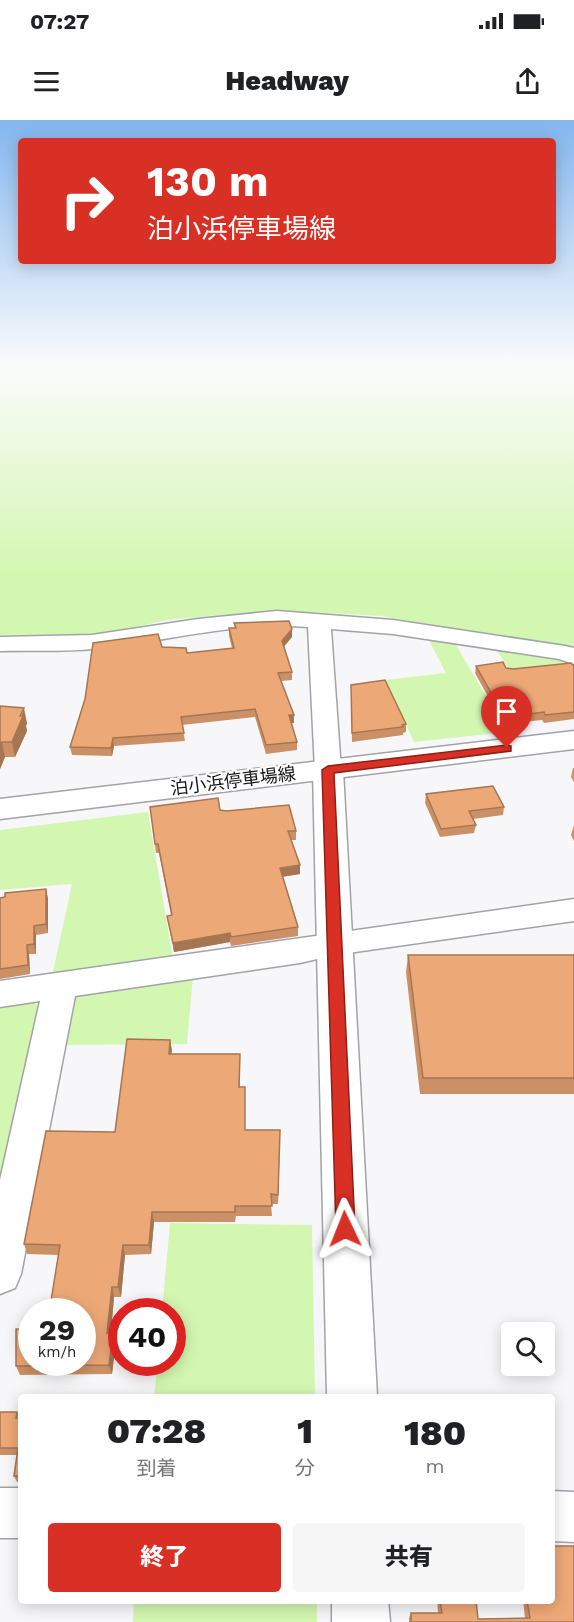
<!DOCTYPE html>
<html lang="ja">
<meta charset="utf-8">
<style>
:root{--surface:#fff;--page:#f6f6f6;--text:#202124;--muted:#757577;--accent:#d93025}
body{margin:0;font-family:"Work Sans","Noto Sans JP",sans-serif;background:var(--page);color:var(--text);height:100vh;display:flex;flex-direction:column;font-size:22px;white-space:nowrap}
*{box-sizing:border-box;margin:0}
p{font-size:20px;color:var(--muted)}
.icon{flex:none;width:33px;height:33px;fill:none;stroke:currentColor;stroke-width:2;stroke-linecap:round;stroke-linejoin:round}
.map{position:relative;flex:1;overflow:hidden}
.drawer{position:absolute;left:18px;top:1274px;width:537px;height:210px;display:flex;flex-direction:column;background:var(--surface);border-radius:6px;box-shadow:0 3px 15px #0003}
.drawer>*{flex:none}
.top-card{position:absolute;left:18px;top:18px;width:538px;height:126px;border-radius:6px;box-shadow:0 3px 15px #0003;background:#d93025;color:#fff;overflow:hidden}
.controls{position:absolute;left:501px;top:1202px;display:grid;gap:12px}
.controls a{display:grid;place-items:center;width:54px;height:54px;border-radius:6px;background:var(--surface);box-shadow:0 3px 15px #0003;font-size:30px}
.speed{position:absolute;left:18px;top:1178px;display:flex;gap:12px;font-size:30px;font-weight:700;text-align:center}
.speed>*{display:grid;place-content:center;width:78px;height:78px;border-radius:50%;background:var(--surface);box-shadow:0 3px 15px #0003;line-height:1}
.speed small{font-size:15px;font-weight:400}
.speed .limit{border:9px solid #d22;background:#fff;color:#111}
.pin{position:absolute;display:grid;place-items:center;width:51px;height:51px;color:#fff;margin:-62px -26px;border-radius:50% 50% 50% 0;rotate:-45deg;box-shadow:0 0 6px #0007}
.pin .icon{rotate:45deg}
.me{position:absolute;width:66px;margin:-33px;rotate:358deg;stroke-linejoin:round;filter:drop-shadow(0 0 4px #0008)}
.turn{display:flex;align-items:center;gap:21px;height:126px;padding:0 30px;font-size:27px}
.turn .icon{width:78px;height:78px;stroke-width:2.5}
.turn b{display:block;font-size:42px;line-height:51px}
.eta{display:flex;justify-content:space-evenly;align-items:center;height:102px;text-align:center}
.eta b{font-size:36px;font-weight:800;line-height:42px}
.action{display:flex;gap:12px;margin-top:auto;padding:12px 30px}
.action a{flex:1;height:69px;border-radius:6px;background:var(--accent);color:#fff;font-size:24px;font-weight:800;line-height:69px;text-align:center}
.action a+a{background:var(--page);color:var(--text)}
.status{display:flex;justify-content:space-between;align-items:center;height:42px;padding:0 30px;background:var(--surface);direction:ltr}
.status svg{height:16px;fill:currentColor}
header{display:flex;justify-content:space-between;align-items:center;height:78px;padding:0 30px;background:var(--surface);font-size:27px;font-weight:800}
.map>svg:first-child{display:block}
</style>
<div class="status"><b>07:27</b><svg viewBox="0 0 49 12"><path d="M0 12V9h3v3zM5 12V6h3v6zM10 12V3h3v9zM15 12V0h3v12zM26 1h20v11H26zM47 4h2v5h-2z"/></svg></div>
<header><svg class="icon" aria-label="menu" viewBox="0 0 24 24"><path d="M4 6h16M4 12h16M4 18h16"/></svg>Headway<svg class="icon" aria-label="share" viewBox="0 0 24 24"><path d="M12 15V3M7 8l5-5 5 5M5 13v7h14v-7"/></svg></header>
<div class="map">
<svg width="574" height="1502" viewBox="0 0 574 1502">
<rect width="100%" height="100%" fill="#f7f7fa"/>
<path fill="#d3f7b1" d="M0 245H574V532L382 496 273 490 168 500 103 514 0 515Z
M425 513 452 518 507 612 414 622 385 560 446 553Z
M493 524 574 541V548L512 554Z
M148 692 173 839 52 856 72 764 0 770V710Z
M193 856 187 924 56 925 65 884 78 874Z
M29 880 47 891 5 1056H0V884Z
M170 1103 312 1105 315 1276H154L158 1242H172V1191H162Z
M134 1481H317V1502H133Z"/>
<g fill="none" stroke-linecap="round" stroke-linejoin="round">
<g stroke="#a2a3a6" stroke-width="3">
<path id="minor" d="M277 491 393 500 565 526 574 528V544L559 539 393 514 331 509 341 650 338 656 328 658 318 656 315 650 308 507C235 501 165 522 92 529 62 532 31 530 0 531V517L92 515 198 499Z
M574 779V801L334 835 300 843 75 876 21 1154 15 1168 0 1174V1060L40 881 0 887V861Z
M0 1368H21V1418H0Z
M552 1371 574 1372V1422L552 1421Z"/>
</g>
<g stroke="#a2a3a6" stroke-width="3">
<path id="tertiary" d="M328 641 338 643 343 650 377 1276H327L313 650 318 643Z
M332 1480H388L390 1502H332Z"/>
</g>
<g stroke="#a2a3a6" stroke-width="3">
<path id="secondary" d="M574 611V629L0 699V679Z"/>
</g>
<use href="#minor" fill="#fff" fill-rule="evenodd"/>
<use href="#tertiary" fill="#fff" fill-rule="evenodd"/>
<use href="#secondary" fill="#fff" fill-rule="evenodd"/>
</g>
<path fill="#cc9066" d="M234 503 292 509V517L284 526 292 552V560L281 561 294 595V603H291L297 622V630L266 634 255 597 182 605 185 621 114 626 112 636 72 635 70 627 162 527 187 533 232 528 229 516V508H235Z
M476 546 513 549 574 546V599L544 603 542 600 503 604 475 553Z
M351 565 406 604V612L403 613V615L352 622Z
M0 586 27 603 26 606 27 611 15 637H5L0 649Z
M573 648H574V662L571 657Z
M426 674 504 687 503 695 473 699 476 705 474 713 440 717 425 683Z
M150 687 220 690 296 711V720H291L300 745V754L282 757 298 807V816L231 826 230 822 174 832 167 796 171 795 159 733H156Z
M574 705V721L571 715Z
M0 778H48V813L36 815V834H29L30 854 0 859Z
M408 835H574V974H420L406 852Z
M172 930 171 934 240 944V967H245V1010L280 1021 278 1084H271L272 1096H236L235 1102H154L151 1134 125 1135 121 1177H114L111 1213 113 1212 116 1221 112 1254 20 1255 16 1246 32 1242 50 1187 58 1135 27 1134 24 1124 115 1012Z
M0 1292H17L21 1298V1362H17L14 1356 17 1335H0Z
M437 1480H476L478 1499 525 1498 523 1480H552L574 1502H409V1498L411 1493H438Z"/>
<path fill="#a67653" d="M292 509V517L282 529V521Z
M24 588 27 603 26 606 27 611 15 637 12 622Z
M289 595H294V603H289Z
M113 618 114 626 112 636 111 628Z
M2 622 5 637 0 649V625Z
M300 745V754L280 757V748Z
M46 769 48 778V813L46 804Z
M34 806 36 815V834L34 824Z
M230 813V822L174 832 173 823Z
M27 825 29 834 30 854 28 845Z
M170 920 172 930 170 945 169 934Z
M152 1092 154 1102 151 1134 149 1125Z
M123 1125 125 1135 121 1177 118 1167Z
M112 1167 114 1177 110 1222 107 1213Z
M113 1212 116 1221 112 1254 109 1245Z"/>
<path fill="#eda877" stroke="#a67653" stroke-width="1.5" d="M289 501 292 509 282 521 292 552 278 553 294 595H289L297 622 266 625 255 589 181 597 184 613 113 618 111 628 70 627 85 579 93 523 158 514 162 527 186 528 187 533 234 528 229 508H236L234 503Z
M503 542 506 548 513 549 571 543 574 546V592L545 595 544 592 505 597 476 546Z
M385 560 406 604 402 605 403 607 352 613 351 565Z
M0 586 24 588 20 596H23L12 622H2L0 625Z
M493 666 504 687 469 691 476 705 441 709 426 674Z
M218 678 220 690 226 691 289 685 296 711H288L300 745 280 748 298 807 231 817 230 813 173 823 167 796 172 795 158 724H155L150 687Z
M46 769V804L34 806V824L27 825 28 845 0 849V778L5 777V773Z
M408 835H574V958H423Z
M127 919 170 920 169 934H240L239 967H245V1010H280L278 1075 271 1074 272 1086H235V1092H152L149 1125H123L118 1167H112L107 1213 113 1212 109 1245 16 1246V1209H32V1242H82V1191H44L45 1187H50L60 1125 24 1124 46 1011 115 1012Z
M0 1292H17L16 1298H21V1356H14L18 1328H0Z
M552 1426H574V1502H411V1493H442L440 1480H476L478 1499 530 1498 527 1480H552Z"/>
<linearGradient id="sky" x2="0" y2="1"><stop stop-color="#82b6ee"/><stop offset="0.54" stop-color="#fbfbfd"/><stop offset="1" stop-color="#fbfbfd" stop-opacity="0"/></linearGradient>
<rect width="574" height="455" fill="url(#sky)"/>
<path fill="#d93025" stroke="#8d1f18" stroke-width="1.5" d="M507 625 511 626V631L334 653 355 1109 352 1115 345 1118 339 1115 336 1109 322 650 328 646Z"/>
<g text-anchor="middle" stroke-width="4.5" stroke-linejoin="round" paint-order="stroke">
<g font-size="18" fill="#171718" stroke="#fff">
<text transform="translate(233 661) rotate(-7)" y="6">泊小浜停車場線</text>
</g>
</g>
</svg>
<div class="controls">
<a><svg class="icon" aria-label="search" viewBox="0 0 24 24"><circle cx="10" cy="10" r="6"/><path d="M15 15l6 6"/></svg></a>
</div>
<div class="speed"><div>29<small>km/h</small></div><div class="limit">40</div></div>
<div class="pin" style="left:507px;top:628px;background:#d93025"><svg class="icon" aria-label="arrive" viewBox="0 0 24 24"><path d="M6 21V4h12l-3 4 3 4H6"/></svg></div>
<svg class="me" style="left:345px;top:1109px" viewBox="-20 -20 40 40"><path d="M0-17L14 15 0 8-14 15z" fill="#d93025" stroke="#fff" stroke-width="4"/></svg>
<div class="top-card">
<div class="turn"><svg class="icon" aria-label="right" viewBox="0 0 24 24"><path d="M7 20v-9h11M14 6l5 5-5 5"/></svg><div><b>130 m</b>泊小浜停車場線</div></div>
</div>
<section class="drawer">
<div class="eta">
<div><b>07:28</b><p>到着</p></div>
<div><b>1</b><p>分</p></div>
<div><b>180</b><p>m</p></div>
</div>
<div class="action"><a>終了</a><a>共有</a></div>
</section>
</div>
